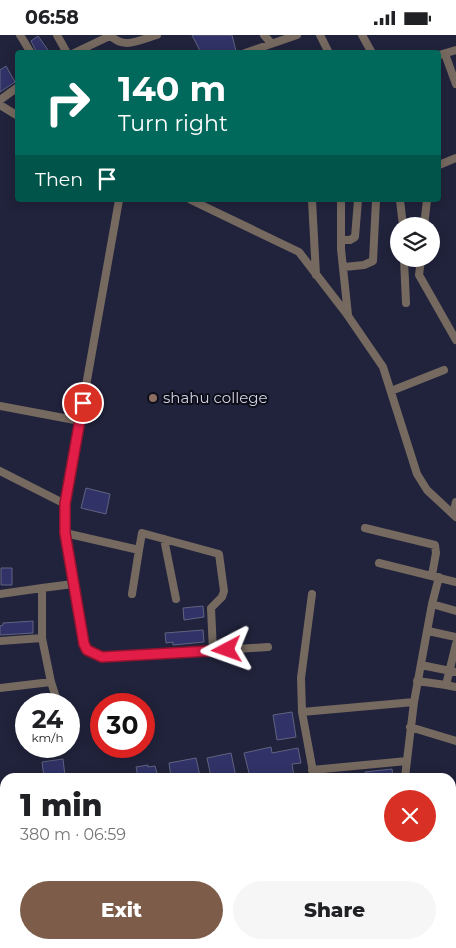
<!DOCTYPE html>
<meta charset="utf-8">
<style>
:root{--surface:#fff;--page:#f6f6f6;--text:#202124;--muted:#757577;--accent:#7d5c49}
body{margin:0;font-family:Montserrat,sans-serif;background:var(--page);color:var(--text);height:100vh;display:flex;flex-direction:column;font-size:19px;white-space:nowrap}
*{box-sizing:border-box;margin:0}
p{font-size:16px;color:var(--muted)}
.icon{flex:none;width:28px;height:28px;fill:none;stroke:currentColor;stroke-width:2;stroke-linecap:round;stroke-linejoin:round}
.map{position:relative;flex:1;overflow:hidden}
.panel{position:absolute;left:0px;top:738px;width:456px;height:176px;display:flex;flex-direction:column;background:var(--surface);border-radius:15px 15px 0 0;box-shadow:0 2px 12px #0003}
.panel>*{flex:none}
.banner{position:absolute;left:15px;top:15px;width:426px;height:152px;border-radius:5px;box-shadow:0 2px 12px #0003;background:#00695c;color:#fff;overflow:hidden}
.controls{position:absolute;left:390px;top:182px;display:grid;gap:10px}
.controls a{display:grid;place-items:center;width:50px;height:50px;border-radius:50%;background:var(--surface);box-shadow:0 2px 12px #0003;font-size:25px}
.speed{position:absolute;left:15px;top:658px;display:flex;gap:10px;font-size:25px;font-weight:700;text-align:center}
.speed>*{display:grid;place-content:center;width:65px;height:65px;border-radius:50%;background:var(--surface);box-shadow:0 2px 12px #0003;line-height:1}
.speed small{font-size:12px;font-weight:400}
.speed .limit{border:8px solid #d22;background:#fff;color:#111}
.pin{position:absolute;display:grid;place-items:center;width:42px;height:42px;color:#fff;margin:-21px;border:2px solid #fff;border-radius:50%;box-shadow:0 1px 5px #0007}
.me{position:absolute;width:55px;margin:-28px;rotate:266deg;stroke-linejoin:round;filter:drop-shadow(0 0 4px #0008)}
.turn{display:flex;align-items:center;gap:18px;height:105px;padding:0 20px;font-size:22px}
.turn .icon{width:65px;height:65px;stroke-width:2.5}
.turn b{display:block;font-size:35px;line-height:42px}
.then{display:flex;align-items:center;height:48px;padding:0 20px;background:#0003;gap:10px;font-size:19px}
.round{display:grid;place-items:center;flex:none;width:52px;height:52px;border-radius:26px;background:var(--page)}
.head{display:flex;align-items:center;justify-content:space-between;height:85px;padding:0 20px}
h1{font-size:30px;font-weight:800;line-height:38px}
.primary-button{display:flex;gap:10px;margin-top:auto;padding:10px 20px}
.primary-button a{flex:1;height:58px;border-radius:30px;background:var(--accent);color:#fff;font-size:20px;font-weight:800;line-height:58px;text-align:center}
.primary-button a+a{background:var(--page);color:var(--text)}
.status{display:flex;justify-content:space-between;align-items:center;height:35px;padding:0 25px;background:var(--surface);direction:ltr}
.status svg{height:14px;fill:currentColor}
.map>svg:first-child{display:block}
</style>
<div class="status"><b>06:58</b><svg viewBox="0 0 49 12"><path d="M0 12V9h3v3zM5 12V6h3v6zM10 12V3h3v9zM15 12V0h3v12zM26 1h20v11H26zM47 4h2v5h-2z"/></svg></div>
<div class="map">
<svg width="456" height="913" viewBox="0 0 456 913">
<rect width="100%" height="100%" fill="#21233c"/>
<path fill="#313267" stroke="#606381" d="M192 0H232L236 16 201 18Z
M38 1 48 15 45 18H37L31 6Z
M6 31 15 47 0 57V35Z
M86 453 110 459 106 479 81 473Z
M1 533H12V550H1Z
M203 571 204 582 184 585 183 573Z
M33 586V598L0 600V591L3 590V588Z
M203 595 204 607 173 610V607L166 608 165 598Z
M292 677 296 702 277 705 273 680Z
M271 712 272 718 298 713 301 728 292 729 294 742H250L244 718Z
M231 718 236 742H211L207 723Z
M196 723 200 741 171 742 169 728Z
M63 724 65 741 44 742 42 727Z
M148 730V732L155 731 158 742H138L136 732Z
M392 734 393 742H365V737Z"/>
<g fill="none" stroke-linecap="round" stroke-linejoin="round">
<path stroke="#766a60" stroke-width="8" d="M20 0 31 18
M57 0 67 18
M110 0C124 15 139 5 157 0
M264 0 271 8
M320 0 329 18
M362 0 372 18
M74 18 110 1
M245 18 297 0
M445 19 456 49
M439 20 456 15
M0 65 18 52
M0 70 18 81
M439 130 456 123
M191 165 299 217 346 278 383 332 417 439 427 455 456 482
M312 165 316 240
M341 165V214L348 280
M400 165 403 191
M424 191 427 165
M341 205H350L355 202 358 165
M404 224 406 268
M421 224 419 240 456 305
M344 232 364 230 373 226 376 165
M391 356 444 335
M0 371 80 386
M0 436 65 469 119 165
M453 479 456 467
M365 493 435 510 436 518 432 540
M65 498 139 515 142 498 219 519 224 556 222 562 211 573 213 616
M164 504 176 564
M379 528 456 547
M73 549 84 609 94 620 115 622 268 612
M42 553 73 549 65 498V469
M0 559 42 553V603L51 647 58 669
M132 559 139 515
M432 569 439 542
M428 596 456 602
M0 606 42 603
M421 630 456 637
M417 646 446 650 456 609
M446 650 456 652
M0 653 51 647
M414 667 432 569 456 576
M302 677 301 643 312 559
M410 692 456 706
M312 735 407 726
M314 742 302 677 414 667 405 742
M451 761H456
M0 853 5 860
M451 888 456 885
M63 909 64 913
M150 909 152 913
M231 909 232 913
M376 909 379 913
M84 913 98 909
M292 913 293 909
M408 913 415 909"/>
</g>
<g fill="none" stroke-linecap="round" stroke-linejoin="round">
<g stroke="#92132f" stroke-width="12">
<path id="route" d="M83 368 65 469V498L84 609 87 615 102 622 227 615"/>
</g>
<use href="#route" stroke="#e11d48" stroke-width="9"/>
</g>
<circle fill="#8d6e63" stroke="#0d0e19" stroke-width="2" cx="153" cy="363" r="5"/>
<g text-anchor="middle" stroke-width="4" stroke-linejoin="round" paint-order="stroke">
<g font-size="15" fill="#d0d2e3" stroke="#0d0e19" text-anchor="start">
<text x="163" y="368">shahu college</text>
</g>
</g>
</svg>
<div class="controls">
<a><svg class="icon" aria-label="layers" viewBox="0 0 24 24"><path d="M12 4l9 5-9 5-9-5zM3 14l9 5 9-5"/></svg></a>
</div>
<div class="speed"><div>24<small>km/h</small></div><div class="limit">30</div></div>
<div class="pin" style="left:83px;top:368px;background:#d93025"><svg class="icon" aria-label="arrive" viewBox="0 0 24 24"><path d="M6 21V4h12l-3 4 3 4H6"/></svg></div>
<svg class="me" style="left:227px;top:615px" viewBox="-20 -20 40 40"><path d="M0-17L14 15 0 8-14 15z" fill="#e11d48" stroke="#fff" stroke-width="4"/></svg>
<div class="banner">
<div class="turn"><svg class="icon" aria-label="right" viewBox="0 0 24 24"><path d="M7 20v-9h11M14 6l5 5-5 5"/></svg><div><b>140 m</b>Turn right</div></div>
<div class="then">Then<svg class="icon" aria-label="arrive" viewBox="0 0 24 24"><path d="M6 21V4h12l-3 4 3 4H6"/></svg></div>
</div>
<section class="panel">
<div class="head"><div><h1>1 min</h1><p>380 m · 06:59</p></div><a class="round" style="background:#d93025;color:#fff"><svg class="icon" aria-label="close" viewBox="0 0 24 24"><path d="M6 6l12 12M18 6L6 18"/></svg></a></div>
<div class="primary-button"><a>Exit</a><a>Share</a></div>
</section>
</div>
